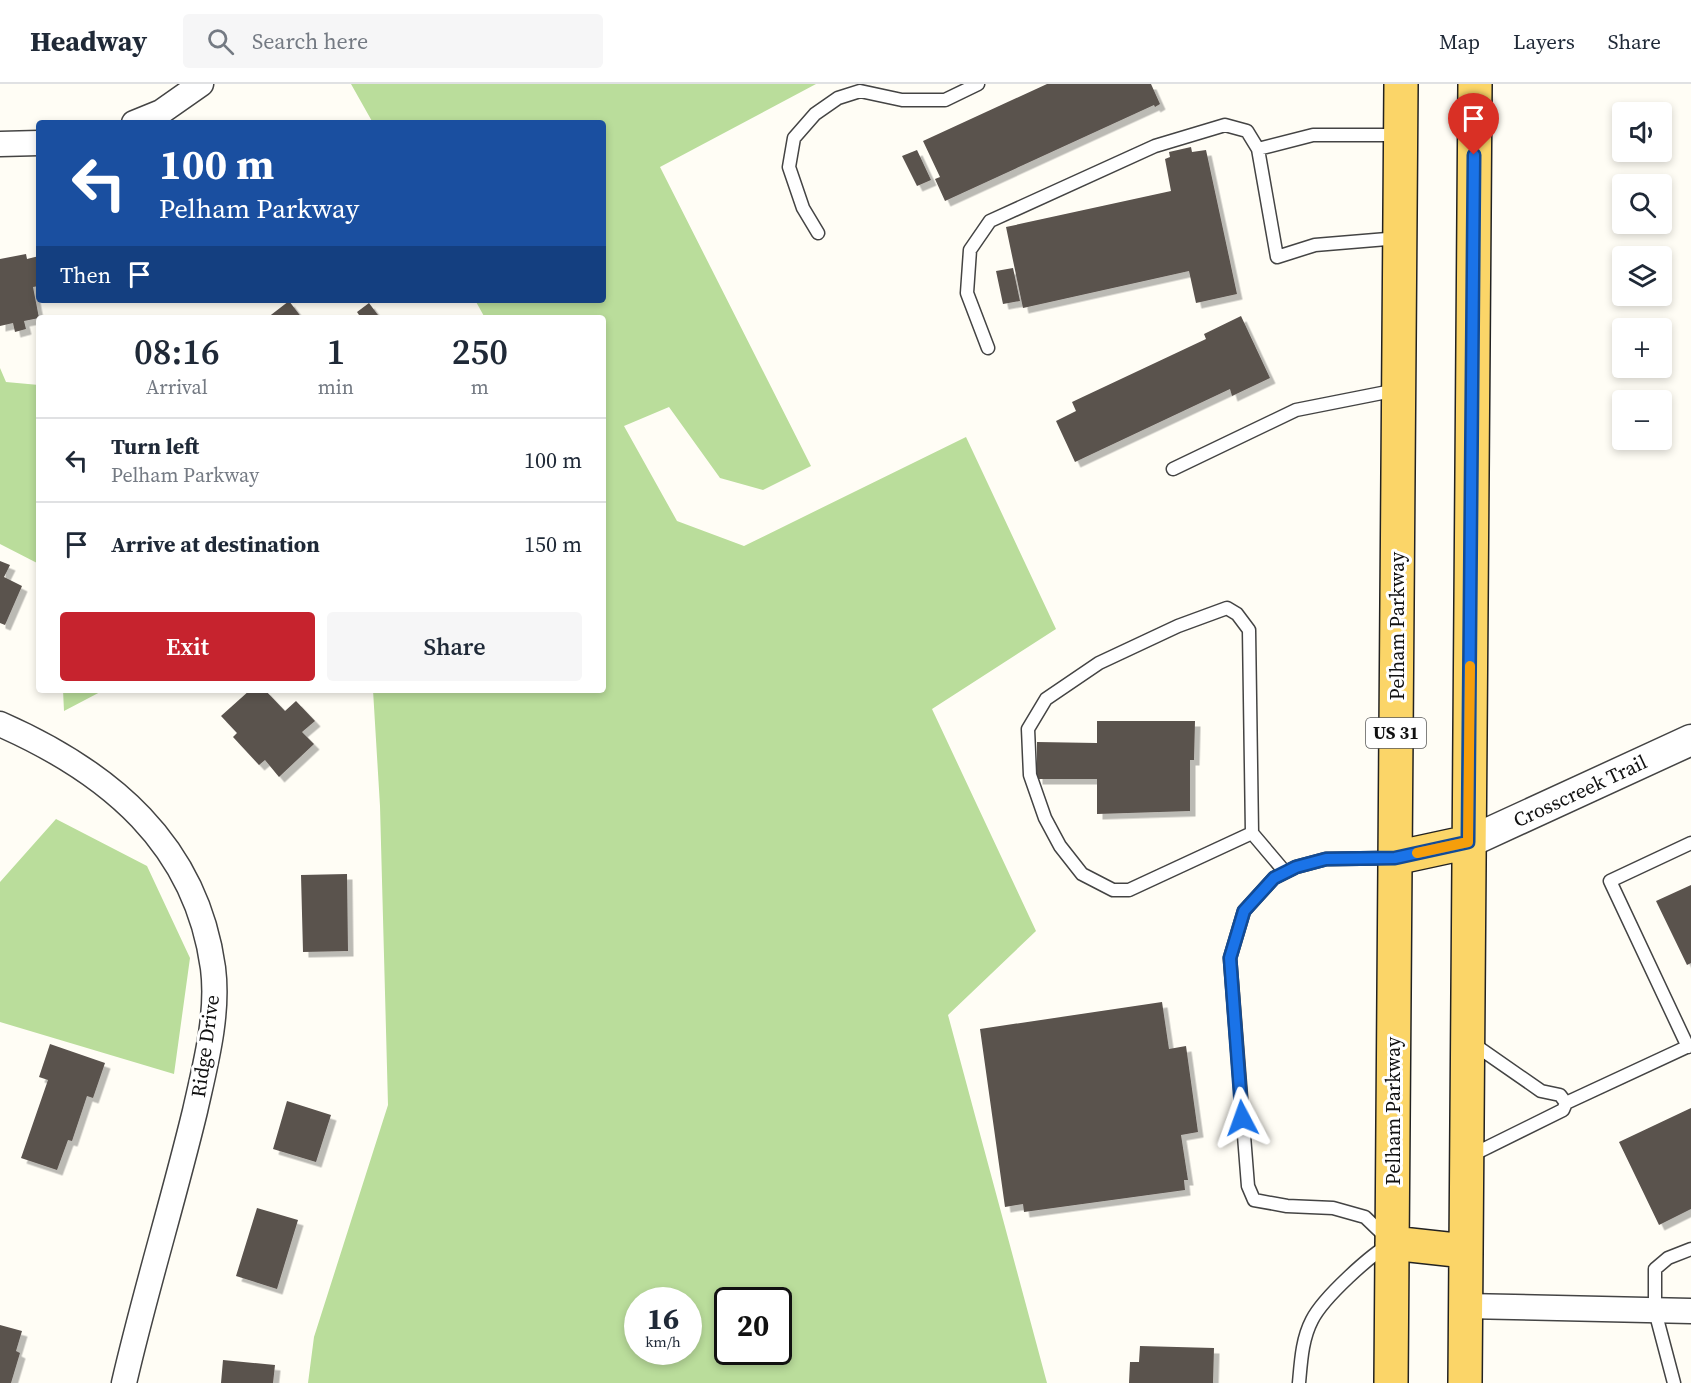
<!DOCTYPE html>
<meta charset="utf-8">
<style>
:root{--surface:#fff;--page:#f6f6f7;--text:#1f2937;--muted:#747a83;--line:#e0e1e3;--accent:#c6232e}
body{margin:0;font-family:"Source Serif 4",serif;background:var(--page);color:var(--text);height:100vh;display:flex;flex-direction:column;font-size:22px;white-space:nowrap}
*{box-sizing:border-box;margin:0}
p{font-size:20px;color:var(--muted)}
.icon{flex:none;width:33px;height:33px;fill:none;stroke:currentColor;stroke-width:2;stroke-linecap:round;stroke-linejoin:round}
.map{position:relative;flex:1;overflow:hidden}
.details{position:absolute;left:36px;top:231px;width:570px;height:378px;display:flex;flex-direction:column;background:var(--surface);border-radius:6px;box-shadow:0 3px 9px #0003}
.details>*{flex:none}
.banner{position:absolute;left:36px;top:36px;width:570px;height:183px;border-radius:6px;box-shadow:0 3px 9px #0003;background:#1a4fa0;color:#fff;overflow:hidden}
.fabs{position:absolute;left:1612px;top:18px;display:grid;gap:12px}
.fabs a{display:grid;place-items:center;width:60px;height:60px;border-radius:6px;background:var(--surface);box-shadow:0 3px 9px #0003;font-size:30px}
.speed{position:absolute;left:624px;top:1203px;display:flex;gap:12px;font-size:30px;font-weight:700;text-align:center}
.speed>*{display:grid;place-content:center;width:78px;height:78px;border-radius:50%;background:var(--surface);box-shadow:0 3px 9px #0003;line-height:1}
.speed small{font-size:15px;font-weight:400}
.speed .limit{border:3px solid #111;border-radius:9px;background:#fff;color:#111}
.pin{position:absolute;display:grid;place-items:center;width:51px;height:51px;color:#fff;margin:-62px -26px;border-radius:50% 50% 50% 0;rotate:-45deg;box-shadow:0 0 6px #0007}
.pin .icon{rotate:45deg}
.me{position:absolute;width:66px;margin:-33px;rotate:356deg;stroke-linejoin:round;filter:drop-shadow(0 0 4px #0008)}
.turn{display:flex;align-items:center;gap:21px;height:126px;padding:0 24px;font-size:27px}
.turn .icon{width:78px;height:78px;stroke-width:2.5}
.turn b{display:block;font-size:42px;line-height:51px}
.then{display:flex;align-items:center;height:57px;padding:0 24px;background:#0003;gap:12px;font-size:22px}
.eta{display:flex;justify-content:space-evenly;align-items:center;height:102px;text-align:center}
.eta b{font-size:36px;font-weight:600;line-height:42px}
.action{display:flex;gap:12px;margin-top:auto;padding:12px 24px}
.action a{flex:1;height:69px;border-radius:6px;background:var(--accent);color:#fff;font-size:24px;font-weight:600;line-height:69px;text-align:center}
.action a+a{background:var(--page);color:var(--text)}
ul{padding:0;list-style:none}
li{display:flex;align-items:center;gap:18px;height:84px;padding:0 24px;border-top:2px solid var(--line)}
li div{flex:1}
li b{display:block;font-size:22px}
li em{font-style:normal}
header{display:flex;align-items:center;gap:36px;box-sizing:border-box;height:84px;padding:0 30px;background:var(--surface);border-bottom:2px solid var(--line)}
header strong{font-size:28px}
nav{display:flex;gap:33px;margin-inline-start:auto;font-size:21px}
.search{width:420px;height:54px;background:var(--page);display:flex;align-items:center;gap:15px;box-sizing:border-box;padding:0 21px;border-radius:6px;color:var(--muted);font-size:22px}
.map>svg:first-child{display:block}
</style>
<header>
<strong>Headway</strong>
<div class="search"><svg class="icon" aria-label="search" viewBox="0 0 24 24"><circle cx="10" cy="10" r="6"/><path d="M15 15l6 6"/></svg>Search here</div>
<nav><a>Map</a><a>Layers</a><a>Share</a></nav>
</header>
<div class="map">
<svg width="1691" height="1299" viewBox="0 0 1691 1299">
<defs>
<filter id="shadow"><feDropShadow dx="5.5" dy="5.5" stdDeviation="0" flood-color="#0004"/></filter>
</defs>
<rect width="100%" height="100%" fill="#fffdf5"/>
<path fill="#badd9b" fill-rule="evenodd" d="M351 0H816L660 83 811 382 763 406 720 394 669 323 624 342 677 437 744 462 966 353 1056 545 932 625 1036 847 948 931 1047 1299H308L314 1253 388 1021 380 722 373 606H603V234H485L475 216H603V39H373ZM638 1216H688V1268H638ZM728 1216H778V1268H728Z
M0 284 6 298 39 301V480L0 460Z
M63 606H104L64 627Z
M56 735 147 782 190 874 174 990 0 938V798Z"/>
<path fill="#5a524d" filter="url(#shadow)" d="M1047 0H1151L1160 20 1155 23 1154 21 945 117 935 95 940 93 923 57Z
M1191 63 1192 68 1206 66 1237 210 1196 219 1189 187 1023 224 1006 143 1171 107 1165 75 1170 73 1169 68Z
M917 66 931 96 917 102 902 72Z
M26 170 27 175 39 172V202L33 203 39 234 24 237 26 245 15 248 13 239 0 242V175Z
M1013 184 1020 217 1003 220 996 187Z
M289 217 302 234H267Z
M369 219 378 231 361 234 357 228Z
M1241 232 1270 294 1232 312 1230 305 1075 378 1056 337 1076 327 1072 318 1206 255 1204 250Z
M0 477 10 481 4 493 22 502 5 541 0 539Z
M250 606H265L285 627 296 617 315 637 302 648 314 660 279 693 265 676 259 681 233 653 237 649 221 632Z
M1097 637H1195L1194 676H1190V727L1097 730V695H1037V658L1097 659Z
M347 790 348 867 303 868 301 791Z
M1691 801V879L1687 881 1656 817Z
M1162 918 1169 965 1186 962 1198 1048 1181 1051 1188 1096H1184L1185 1106 1024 1128 1023 1120 1005 1123 980 945Z
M50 960 105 979 93 1014 87 1012 72 1057 68 1056 57 1086 21 1074 48 996 39 993Z
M287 1017 331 1031 316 1078 273 1065Z
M1691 1024V1125L1659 1141 1619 1058Z
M257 1124 298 1136 277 1205 236 1192Z
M0 1241 22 1247 16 1267 20 1269 11 1299H0Z
M1140 1262 1214 1264 1213 1299H1129L1130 1278H1139Z
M223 1276 275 1281 273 1299H221Z"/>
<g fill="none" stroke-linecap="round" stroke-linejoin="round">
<g stroke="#444" stroke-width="15">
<path id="service" d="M818 149 803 124 789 83 794 54 815 30 838 14 860 7 902 16H945L978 0
M1399 154 1315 161 1277 173 1258 65 1313 51H1400
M988 264 967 209 970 166 990 137 1155 62 1225 41 1247 47 1258 65
M1173 385 1296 326 1397 306
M1252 749 1129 806H1113L1082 790 1060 762 1045 734 1030 691 1028 645 1046 615 1099 579 1178 542 1227 524 1237 530 1249 546 1252 749 1285 788
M1688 963 1610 797 1691 759
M1566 1019 1691 961
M1470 1072 1563 1026 1566 1019 1560 1011 1541 1007 1472 959
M1299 1299C1301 1277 1302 1255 1312 1236 1323 1214 1371 1170 1392 1159L1365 1133 1333 1124 1287 1122 1254 1116 1248 1102 1230 874 1244 827 1274 794 1296 783 1326 775 1393 774
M1674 1299 1655 1227V1185L1668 1174 1691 1165"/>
</g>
<g stroke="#444" stroke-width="27">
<path id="minor" d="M134 39 161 28 201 0
M0 60 39 59
M0 640C109 688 196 760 213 884 219 931 205 982 195 1027 173 1118 145 1208 124 1299
M1465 1222 1691 1227"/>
</g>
<g stroke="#444" stroke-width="33">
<path id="tertiary" d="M1469 758 1691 656"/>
</g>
<g stroke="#222" stroke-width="36">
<path id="primary" d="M1395 774 1469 758
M1392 1159 1465 1167
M1391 1299 1401 0
M1465 1299 1475 0"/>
</g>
<use href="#service" stroke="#fff" stroke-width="12"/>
<use href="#minor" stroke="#fff" stroke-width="24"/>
<use href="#tertiary" stroke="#fff" stroke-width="30"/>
<use href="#primary" stroke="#fbd568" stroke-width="33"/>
</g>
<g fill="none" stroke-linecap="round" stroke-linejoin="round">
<g stroke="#114b97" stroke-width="15">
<path id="route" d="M1242 1034 1230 874 1244 827 1274 794 1296 783 1326 775 1395 774 1468 758 1474 71"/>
</g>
<use href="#route" stroke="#1a73e8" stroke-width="10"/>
<path stroke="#f59e0b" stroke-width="10" d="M1417 769 1468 758 1470 582"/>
</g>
<g text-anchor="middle" stroke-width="6" stroke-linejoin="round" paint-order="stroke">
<rect fill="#fff" stroke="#585858" stroke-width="1.5" x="1366" y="634" width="60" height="30" rx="4.5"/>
<g font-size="18" font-weight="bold" fill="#111">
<text x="1396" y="655">US 31</text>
</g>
<g font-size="20" fill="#111" stroke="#fff">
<text transform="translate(1397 542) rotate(-90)" y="7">Pelham Parkway</text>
<text transform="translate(1580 707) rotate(-25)" y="7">Crosscreek Trail</text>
<text transform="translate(205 962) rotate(-82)" y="7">Ridge Drive</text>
<text transform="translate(1393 1027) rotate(-90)" y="7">Pelham Parkway</text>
</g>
</g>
</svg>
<div class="fabs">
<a><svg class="icon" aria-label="sound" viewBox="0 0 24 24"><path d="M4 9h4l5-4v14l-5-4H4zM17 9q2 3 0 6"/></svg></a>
<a><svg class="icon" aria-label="search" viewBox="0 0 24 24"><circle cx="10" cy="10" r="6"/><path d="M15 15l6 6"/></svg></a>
<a><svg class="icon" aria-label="layers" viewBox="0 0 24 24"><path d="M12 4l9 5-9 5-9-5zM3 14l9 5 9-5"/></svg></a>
<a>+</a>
<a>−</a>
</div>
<div class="speed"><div>16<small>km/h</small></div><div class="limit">20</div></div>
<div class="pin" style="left:1474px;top:71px;background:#d93025"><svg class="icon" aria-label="arrive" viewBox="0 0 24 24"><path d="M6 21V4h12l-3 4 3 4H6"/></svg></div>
<svg class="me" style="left:1242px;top:1034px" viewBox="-20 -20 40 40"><path d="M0-17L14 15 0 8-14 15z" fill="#1a73e8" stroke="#fff" stroke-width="4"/></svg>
<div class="banner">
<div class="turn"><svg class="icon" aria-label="left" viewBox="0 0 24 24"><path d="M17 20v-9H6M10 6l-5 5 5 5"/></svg><div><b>100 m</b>Pelham Parkway</div></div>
<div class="then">Then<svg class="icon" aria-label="arrive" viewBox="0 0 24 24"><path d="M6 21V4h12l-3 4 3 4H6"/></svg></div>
</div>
<section class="details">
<div class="eta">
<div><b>08:16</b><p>Arrival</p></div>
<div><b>1</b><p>min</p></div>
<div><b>250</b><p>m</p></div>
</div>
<ul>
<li><svg class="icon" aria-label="left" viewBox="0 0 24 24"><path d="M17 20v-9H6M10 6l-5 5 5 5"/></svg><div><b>Turn left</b><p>Pelham Parkway</p></div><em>100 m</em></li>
<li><svg class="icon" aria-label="arrive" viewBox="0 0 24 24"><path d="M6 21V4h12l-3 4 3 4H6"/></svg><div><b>Arrive at destination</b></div><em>150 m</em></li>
</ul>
<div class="action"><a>Exit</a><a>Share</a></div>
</section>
</div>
